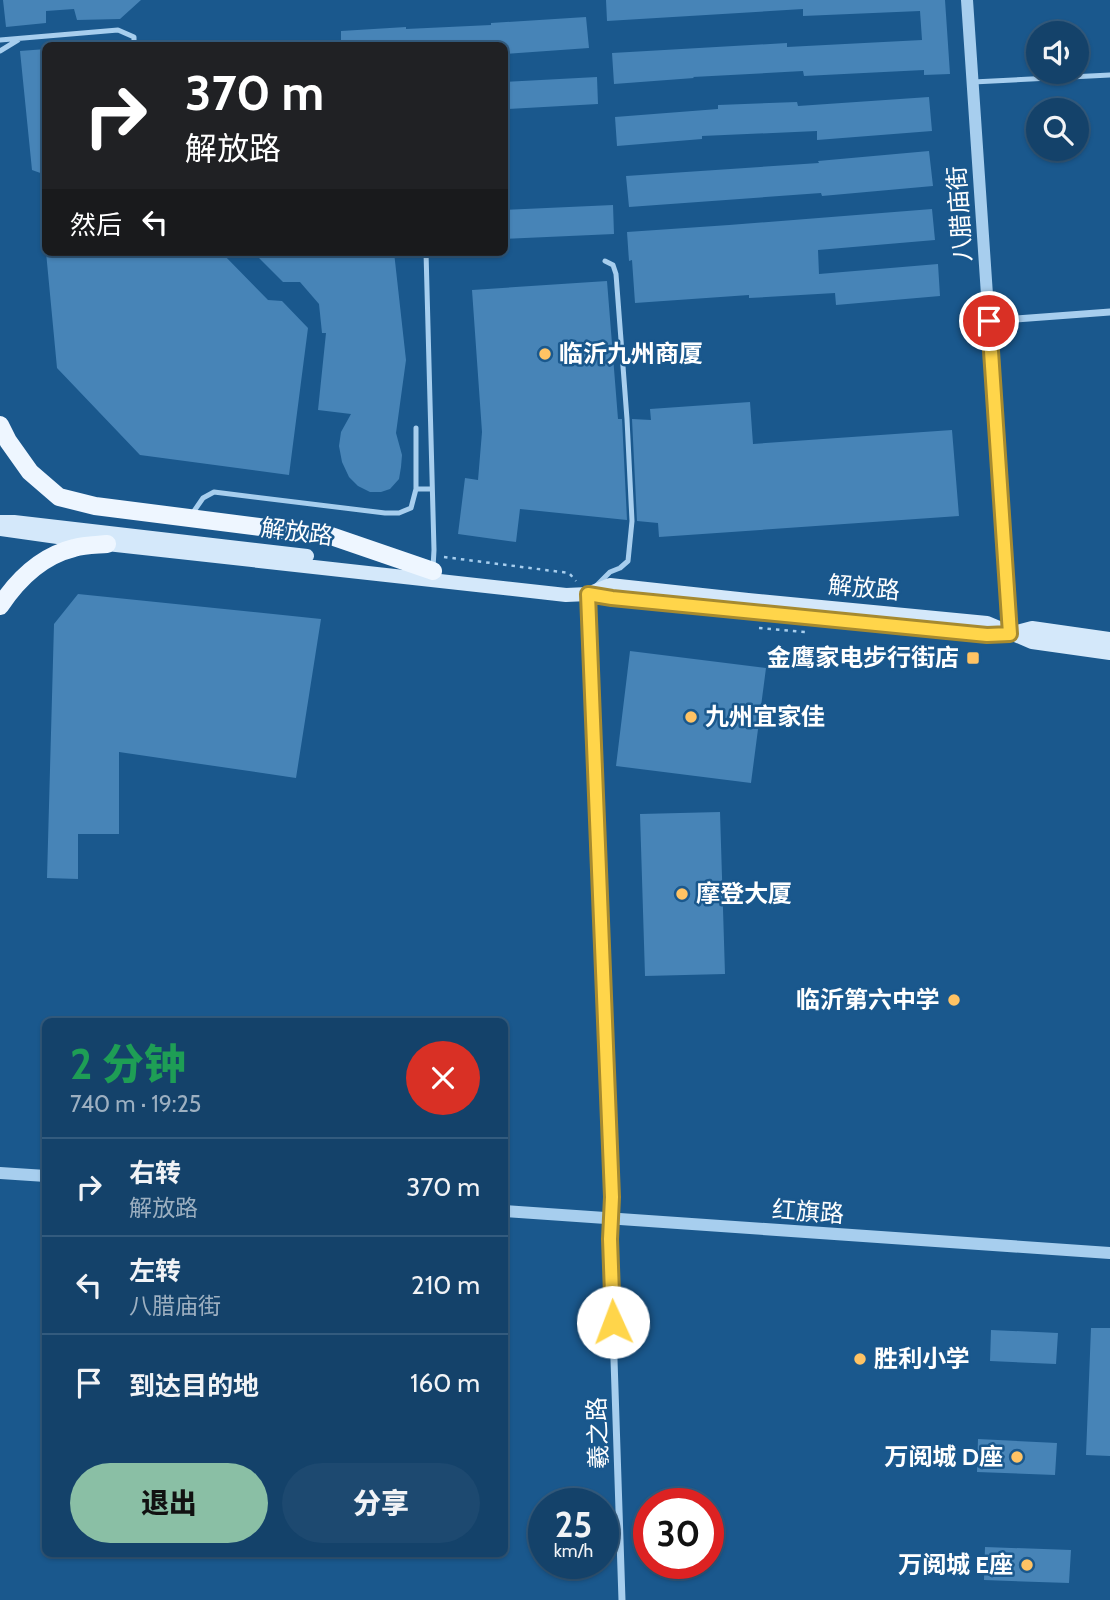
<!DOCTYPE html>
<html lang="zh">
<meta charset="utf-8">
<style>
:root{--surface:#14426a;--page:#1d4970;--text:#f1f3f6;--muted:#9db0c1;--line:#335b7e;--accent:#8abfa5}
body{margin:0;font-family:Cabin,"Noto Sans SC",sans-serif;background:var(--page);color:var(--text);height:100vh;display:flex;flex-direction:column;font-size:26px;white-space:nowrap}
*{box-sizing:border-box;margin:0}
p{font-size:23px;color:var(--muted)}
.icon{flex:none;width:38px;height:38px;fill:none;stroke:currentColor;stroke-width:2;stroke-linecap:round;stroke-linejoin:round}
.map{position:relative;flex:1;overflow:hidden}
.sheet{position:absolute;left:42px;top:1018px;width:466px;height:539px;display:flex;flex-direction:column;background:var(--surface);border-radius:10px;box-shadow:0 2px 5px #0004,0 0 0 2px var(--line)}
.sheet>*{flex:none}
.guide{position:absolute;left:42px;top:42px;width:466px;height:214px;border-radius:10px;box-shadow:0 2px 5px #0004,0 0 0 2px var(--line);background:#202124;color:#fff;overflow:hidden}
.controls{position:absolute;left:1026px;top:21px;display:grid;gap:14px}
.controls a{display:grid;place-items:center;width:63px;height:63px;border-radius:50%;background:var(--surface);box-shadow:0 2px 5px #0004,0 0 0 2px var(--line);font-size:35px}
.speed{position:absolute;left:528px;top:1488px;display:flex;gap:14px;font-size:35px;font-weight:700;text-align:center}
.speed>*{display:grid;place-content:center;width:91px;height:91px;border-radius:50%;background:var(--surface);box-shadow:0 2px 5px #0004,0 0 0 2px var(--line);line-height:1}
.speed small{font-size:18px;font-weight:400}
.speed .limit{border:10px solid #d22;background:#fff;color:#111}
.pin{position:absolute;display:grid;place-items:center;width:60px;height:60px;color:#fff;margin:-30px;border:4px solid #fff;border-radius:50%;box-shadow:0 2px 7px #0007}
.me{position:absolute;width:77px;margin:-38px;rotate:358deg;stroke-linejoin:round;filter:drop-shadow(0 0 5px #0008)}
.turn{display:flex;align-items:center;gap:24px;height:147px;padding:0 28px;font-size:32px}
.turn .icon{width:91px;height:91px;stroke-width:2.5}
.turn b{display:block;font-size:49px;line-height:60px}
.then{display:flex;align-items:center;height:66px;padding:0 28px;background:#0003;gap:14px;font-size:26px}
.round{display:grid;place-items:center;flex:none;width:74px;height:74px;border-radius:37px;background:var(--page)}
.summary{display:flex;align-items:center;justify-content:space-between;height:119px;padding:0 28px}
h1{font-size:42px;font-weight:800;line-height:52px;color:#1e9e55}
.cta{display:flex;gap:14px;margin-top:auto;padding:14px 28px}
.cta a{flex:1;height:80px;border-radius:42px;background:var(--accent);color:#111;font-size:28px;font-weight:800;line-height:80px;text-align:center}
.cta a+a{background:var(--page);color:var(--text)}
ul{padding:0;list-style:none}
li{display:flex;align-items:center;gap:21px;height:98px;padding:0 28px;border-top:2px solid var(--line)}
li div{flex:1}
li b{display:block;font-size:26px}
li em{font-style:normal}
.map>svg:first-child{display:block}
</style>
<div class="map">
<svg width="1110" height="1600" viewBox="0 0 1110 1600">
<rect width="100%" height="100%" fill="#1a588d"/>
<path fill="#4784b7" d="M3 0H141L120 19 77 20 74 9 46 11V23L6 27Z
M606 0H945L950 74 924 75V70L804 76 803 71 693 77 694 78 614 84 612 53 787 43V47L922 40 920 11 803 16V9L607 21Z
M586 17 589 48 504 54V46H341V31L406 27V29L491 25V23Z
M46 49V175L32 170 20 51Z
M597 77 598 104 506 109 504 82Z
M929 97 932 131 817 140V131L702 136V139L617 146 615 117 718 109V105L797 102 798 106Z
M929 151 933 186 822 196 821 193 629 207 626 176 819 163 818 161Z
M613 205 614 234 504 239V210Z
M932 209 935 240 818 250 819 274 938 264 940 296 836 305 835 293 749 298V295L635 303 632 260 629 261 627 232 729 225Z
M46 252H221L268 300 282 301 308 328 289 475 140 455 57 368Z
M253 252H394L406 360 396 433 402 455 401 467 399 479 390 489 381 492H370L358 486 349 477 342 462 339 446 341 432 351 414 318 410 326 333H322L319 304 300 282H283Z
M607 281 618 419H622L627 520 520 509 516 542 458 534 465 478 478 480 482 432 472 290Z
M750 402 753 444 952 430 959 516 659 537 658 523 637 521 632 419 651 420 650 409Z
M78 594 321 619 296 778 119 752V834H78V879L47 878 54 624Z
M630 651 766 668 751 783 616 766Z
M720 812 725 974 645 976 640 814Z
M1091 1328H1110V1456L1086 1455Z
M991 1330 1058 1333 1056 1364 990 1361Z
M978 1439 1057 1443 1055 1475 977 1472Z
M985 1547 1071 1550 1069 1583 984 1580Z"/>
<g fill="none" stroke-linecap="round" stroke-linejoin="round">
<path stroke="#a7ceee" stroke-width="2.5" stroke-dasharray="3.5 5" stroke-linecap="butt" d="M444 557 569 573 576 581
M759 628 805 632"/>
<path stroke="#a7ceee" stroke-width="5" d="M0 40 118 30 134 37V46
M0 51 18 40
M973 82 1110 75
M426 252 434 550 433 568
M416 428V489
M192 514 203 498 214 492 385 513H399L411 508 416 489H432
M596 586 610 572 620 568 628 561 632 521 627 419 616 274 613 265 605 261"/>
<path stroke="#a7ceee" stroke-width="7" d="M989 321 1110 312
M588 594 612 1197 610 1239 622 1600"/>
<path stroke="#a7ceee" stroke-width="12" d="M967 0 1010 634
M0 1173 46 1176
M504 1211 1110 1253"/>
<path stroke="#d4e8fa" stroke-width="14" d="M0 522H14L307 556
M0 529 107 544 566 595 588 594 610 585 748 600 987 623 1032 642 1110 653
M587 593 612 598 987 635 1010 634 1032 628 1110 639"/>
<path stroke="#eef6ff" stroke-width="18" d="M0 425 8 441 30 472 59 497 95 506 331 536 433 571
M0 606C18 579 41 556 74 548 84 545 96 545 107 544"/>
</g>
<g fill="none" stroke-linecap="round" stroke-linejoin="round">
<g stroke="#a68a30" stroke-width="18">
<path id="route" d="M613 1322 610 1239 612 1197 588 594 612 598 987 635 1010 634 989 321"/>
</g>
<use href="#route" stroke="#ffd54a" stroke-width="12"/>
</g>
<g fill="#ffc364" stroke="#1a588d" stroke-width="2.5">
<circle cx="545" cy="354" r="7"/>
<rect x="966" y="651" width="14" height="14" rx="3.5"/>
<circle cx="691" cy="717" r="7"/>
<circle cx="682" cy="894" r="7"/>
<circle cx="954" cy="1000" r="7"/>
<circle cx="860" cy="1359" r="7"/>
<circle cx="1017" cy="1457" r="7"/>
<circle cx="1027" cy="1565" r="7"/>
</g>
<g text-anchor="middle" stroke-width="5" stroke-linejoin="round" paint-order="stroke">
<g font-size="24" fill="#fff" stroke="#1a588d">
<text transform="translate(960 214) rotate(-94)" y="8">八腊庙街</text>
<text transform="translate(297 532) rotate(7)" y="8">解放路</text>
<text transform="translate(864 588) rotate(5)" y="8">解放路</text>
<text transform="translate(808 1212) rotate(4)" y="8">红旗路</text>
<text transform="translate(598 1433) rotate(-92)" y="8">羲之路</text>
</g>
<g font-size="24" font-weight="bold" fill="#fff" stroke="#1a588d" text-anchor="start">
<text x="559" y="362">临沂九州商厦</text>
<text x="959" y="666" text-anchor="end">金鹰家电步行街店</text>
<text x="705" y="725">九州宜家佳</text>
<text x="696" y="902">摩登大厦</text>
<text x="940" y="1008" text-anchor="end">临沂第六中学</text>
<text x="874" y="1367">胜利小学</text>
<text x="1003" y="1465" text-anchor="end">万阅城 D座</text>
<text x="1013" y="1573" text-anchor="end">万阅城 E座</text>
</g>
</g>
</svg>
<div class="controls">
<a><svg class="icon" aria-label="sound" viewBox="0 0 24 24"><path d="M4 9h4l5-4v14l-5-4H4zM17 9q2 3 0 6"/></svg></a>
<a><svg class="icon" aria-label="search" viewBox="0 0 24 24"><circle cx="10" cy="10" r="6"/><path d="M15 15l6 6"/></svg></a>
</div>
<div class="speed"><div>25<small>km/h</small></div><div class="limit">30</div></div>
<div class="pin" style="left:989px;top:321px;background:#d93025"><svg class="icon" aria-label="arrive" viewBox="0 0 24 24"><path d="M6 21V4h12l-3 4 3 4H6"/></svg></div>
<svg class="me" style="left:613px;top:1322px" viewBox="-20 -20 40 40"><circle r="19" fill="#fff"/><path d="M0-13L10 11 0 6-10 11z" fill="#ffd54a"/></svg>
<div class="guide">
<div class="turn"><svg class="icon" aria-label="right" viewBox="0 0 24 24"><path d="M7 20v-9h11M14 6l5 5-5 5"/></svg><div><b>370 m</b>解放路</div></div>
<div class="then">然后<svg class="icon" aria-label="left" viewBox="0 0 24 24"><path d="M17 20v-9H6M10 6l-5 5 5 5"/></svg></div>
</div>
<section class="sheet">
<div class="summary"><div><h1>2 分钟</h1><p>740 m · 19:25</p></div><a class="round" style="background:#d93025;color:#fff"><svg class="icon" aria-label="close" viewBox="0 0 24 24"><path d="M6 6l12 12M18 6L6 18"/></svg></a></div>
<ul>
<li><svg class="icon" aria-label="right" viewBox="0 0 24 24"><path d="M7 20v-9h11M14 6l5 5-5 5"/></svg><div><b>右转</b><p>解放路</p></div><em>370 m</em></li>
<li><svg class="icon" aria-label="left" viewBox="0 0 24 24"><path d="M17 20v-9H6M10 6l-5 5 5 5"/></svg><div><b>左转</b><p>八腊庙街</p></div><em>210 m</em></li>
<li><svg class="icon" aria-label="arrive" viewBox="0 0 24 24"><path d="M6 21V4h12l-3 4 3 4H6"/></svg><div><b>到达目的地</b></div><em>160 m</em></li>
</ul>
<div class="cta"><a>退出</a><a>分享</a></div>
</section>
</div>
